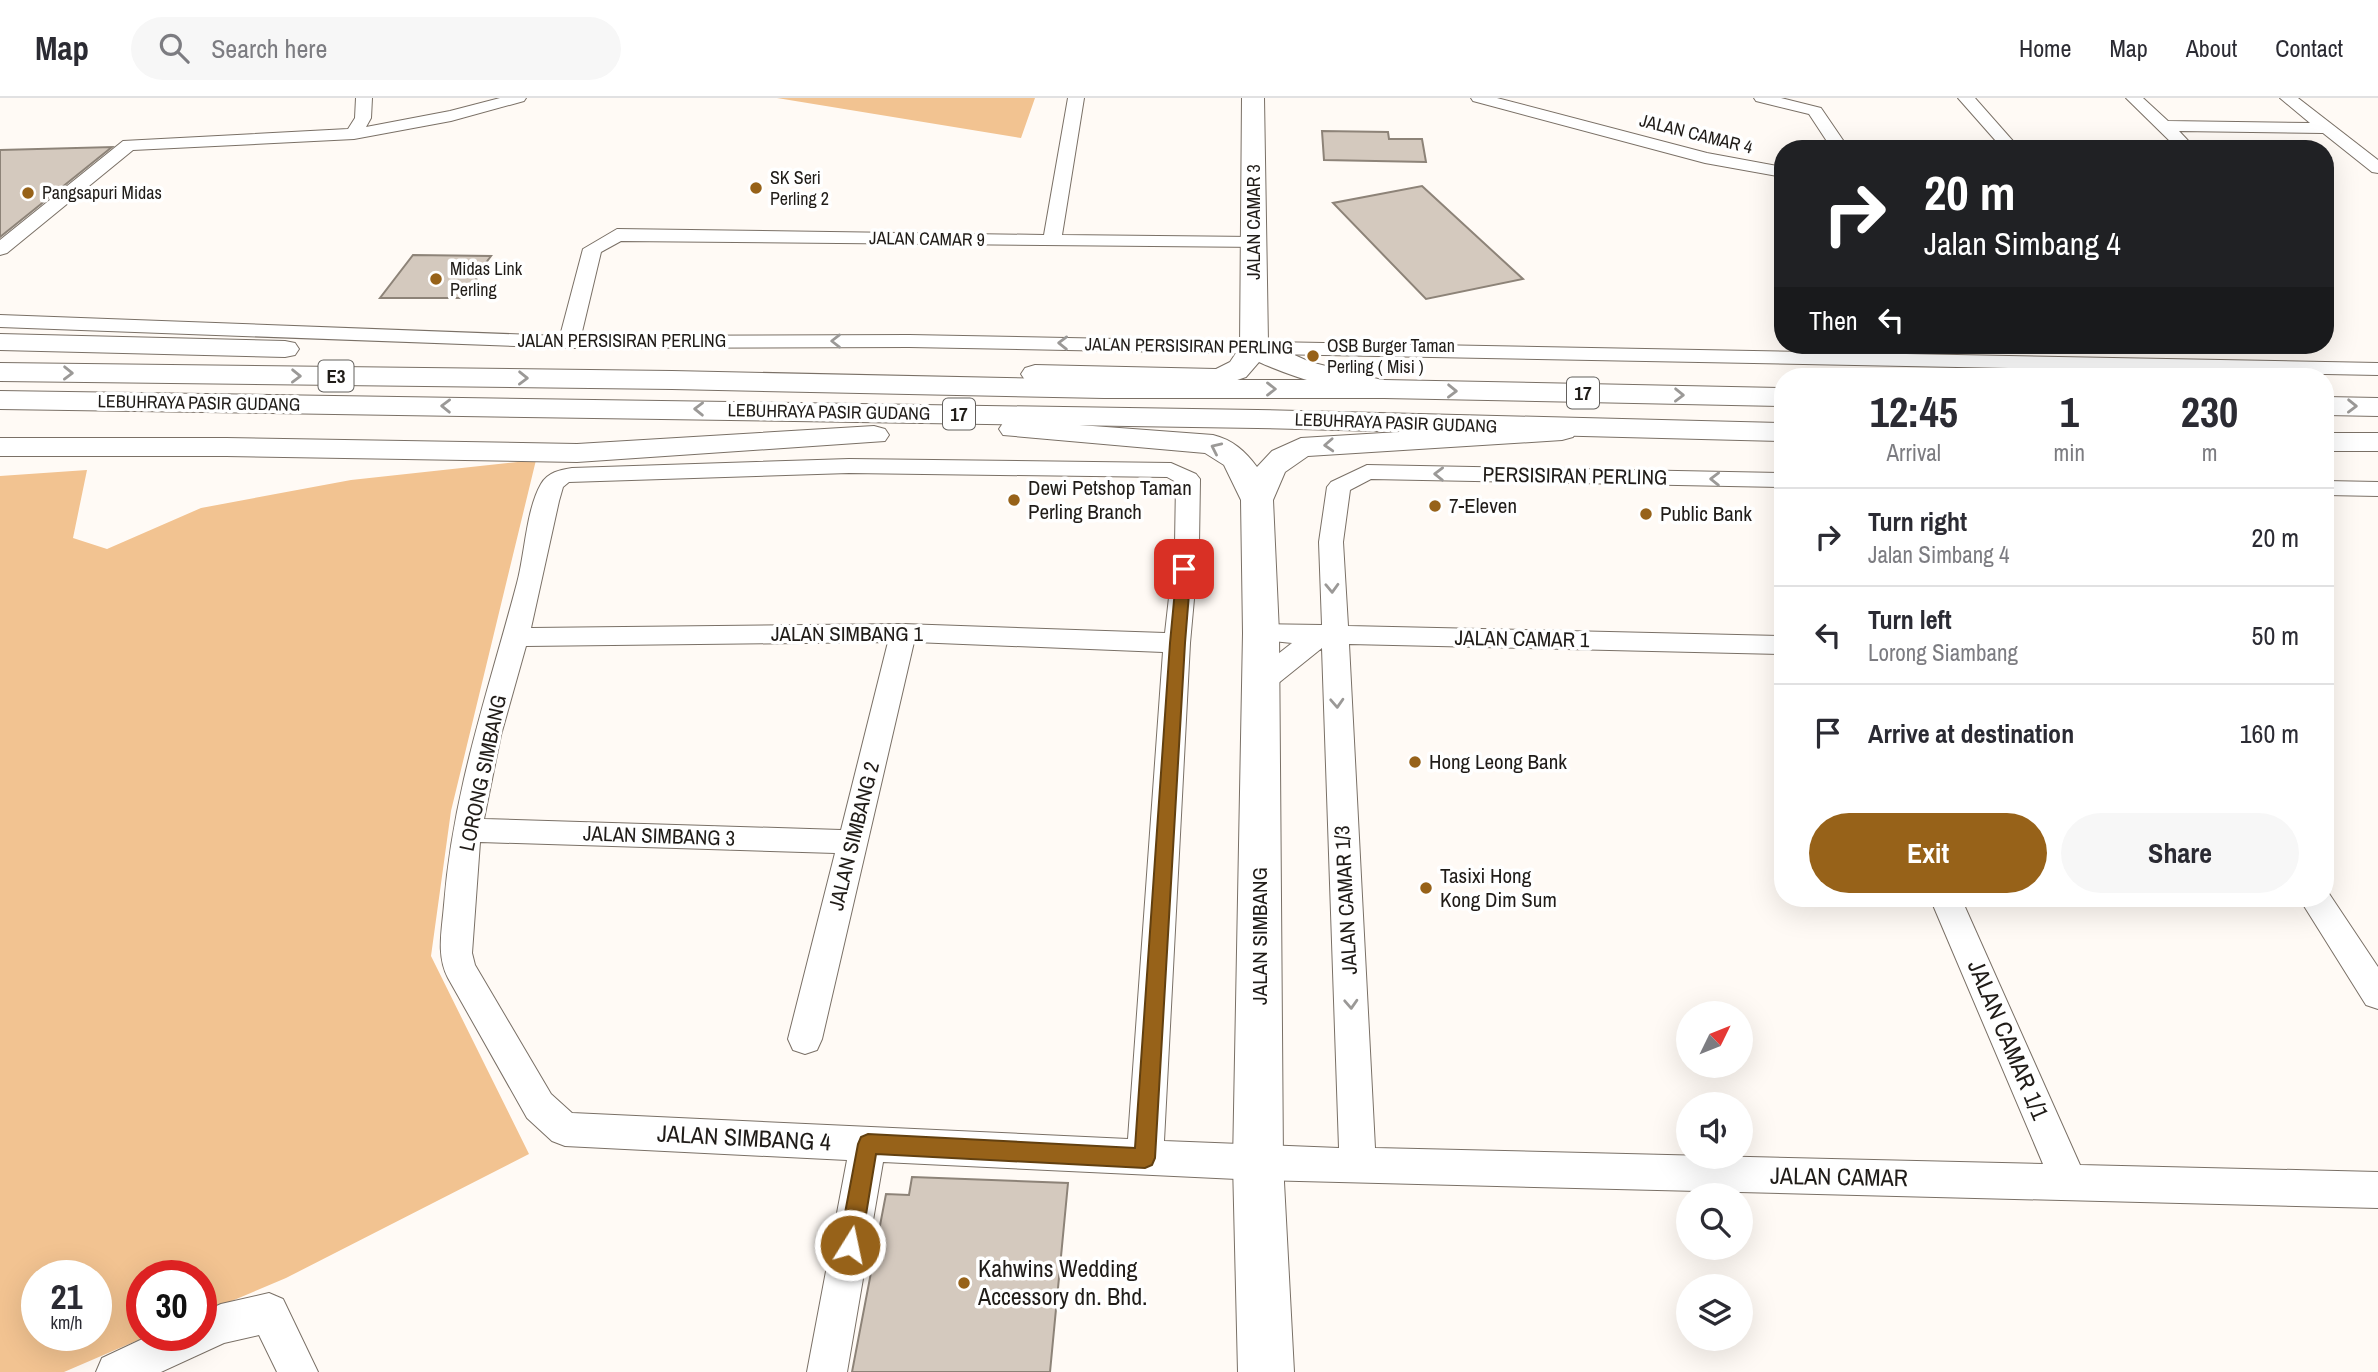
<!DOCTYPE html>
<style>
:root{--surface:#fff;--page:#f7f7f7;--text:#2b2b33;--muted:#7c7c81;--line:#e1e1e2;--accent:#976219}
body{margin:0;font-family:"Archivo Narrow",sans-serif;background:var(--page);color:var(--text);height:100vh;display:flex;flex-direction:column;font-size:26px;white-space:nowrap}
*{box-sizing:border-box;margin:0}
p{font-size:23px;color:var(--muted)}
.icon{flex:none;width:38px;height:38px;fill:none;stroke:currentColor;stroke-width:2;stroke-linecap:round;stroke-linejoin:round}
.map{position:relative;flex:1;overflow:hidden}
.details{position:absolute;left:1774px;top:270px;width:560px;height:539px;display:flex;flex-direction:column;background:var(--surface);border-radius:28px;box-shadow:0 7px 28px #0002}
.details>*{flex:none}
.top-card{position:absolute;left:1774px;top:42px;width:560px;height:214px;border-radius:28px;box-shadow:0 7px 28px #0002;background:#202124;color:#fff;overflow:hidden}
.needle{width:46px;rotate:47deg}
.buttons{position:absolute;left:1676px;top:903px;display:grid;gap:14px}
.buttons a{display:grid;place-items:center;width:77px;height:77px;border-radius:50%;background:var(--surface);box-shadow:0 7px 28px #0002;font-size:35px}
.speed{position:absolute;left:21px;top:1162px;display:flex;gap:14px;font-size:35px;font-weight:700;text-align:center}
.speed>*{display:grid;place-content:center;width:91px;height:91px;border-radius:50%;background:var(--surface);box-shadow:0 7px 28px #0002;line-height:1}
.speed small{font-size:18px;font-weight:400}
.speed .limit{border:10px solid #d22;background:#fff;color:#111}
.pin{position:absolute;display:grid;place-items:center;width:60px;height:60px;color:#fff;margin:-30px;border-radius:14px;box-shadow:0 4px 10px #0006}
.me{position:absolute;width:77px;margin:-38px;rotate:10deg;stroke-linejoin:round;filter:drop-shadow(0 0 5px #0008)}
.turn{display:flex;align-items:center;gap:24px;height:147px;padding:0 35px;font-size:32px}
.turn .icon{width:91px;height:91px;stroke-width:2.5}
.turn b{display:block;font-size:49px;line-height:60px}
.then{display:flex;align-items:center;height:66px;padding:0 35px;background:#0003;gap:14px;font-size:26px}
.eta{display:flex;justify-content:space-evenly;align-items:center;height:119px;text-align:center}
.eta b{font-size:42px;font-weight:700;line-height:49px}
.button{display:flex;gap:14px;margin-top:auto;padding:14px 35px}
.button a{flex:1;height:80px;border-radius:42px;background:var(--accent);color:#fff;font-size:28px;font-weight:700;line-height:80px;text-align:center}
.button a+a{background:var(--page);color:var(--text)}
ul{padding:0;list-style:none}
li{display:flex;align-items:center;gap:21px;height:98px;padding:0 35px;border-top:2px solid var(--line)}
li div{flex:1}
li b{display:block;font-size:26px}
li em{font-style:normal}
header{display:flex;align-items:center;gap:42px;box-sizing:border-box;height:98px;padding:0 35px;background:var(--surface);border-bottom:2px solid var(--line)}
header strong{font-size:33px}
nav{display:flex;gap:38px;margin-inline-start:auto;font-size:24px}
.search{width:490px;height:63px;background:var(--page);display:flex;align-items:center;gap:18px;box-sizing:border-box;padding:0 24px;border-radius:38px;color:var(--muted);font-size:26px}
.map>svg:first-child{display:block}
</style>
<header>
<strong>Map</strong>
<div class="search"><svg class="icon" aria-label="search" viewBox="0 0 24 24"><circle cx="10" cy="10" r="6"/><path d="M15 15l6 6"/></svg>Search here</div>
<nav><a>Home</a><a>Map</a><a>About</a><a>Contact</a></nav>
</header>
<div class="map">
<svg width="2378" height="1274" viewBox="0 0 2378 1274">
<rect width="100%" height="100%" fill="#fffaf5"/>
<path fill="#f2c391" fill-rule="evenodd" d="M777 0H1035L1021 40Z
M536 362 451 713 431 858 529 1056 286 1180 201 1216V1178H142V1237H150L64 1274H0V378L87 372 73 440 107 451 201 410 351 382ZM37 1178H96V1237H37Z"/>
<path fill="#d4c9be" stroke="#8d8378" stroke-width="2" d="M1322 33 1388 34 1389 41H1422L1426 64 1324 62Z
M112 49 0 139V52Z
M1422 88 1523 181 1426 201 1333 105Z
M413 157 491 158 476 178 477 184 466 200H380Z
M912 1079 1068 1085 1050 1274H852L886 1096 909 1097Z"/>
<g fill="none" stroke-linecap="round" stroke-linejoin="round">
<g stroke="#7a7066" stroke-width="2">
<path id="street" d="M356 0H372L371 20 366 29 450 13 500 0H526L524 3 451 23 354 41 133 52 7 155 0 157V142L123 43 348 31 355 20Z
M1068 0H1084L1062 137 1254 139 1261 141 1263 145 1261 149 621 143 601 154 581 238 909 237 2378 265V277L909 249 569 250 0 229V217L560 238 583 151 617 131 1044 137Z
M1471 0H1497L1707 55 1783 69V79L1705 65 1473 3Z
M1754 0H1781L1821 10 1849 51H1832L1809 16 1756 3Z
M1958 0H1975L2020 51H2003Z
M2126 0H2143L2168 23 2310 25 2280 0H2298L2378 62V75L2372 74 2323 35 2179 33 2196 51H2178Z
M849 361 1171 365 1196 376 1200 381 1199 446 1190 545 1164 1043 1339 1050 1322 550 1271 591 1261 594 1251 591 1248 584 1251 577 1292 545 1252 541 1248 535 1252 529 1261 526 1322 527 1319 444 1327 389 1331 384 1367 367 1783 375V389L1371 381 1350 392 1343 444 1348 528 1783 538V556L1349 546 1375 1050 2043 1066 1930 800H1961L2080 1067 2378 1074V1110L1258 1082 883 1064 847 1274H807L847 1062 565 1048 552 1043 527 1020 448 880C436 857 442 832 444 807 453 692 488 595 517 485 525 456 526 412 541 386 548 374 560 372 572 370ZM849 375 1167 379 1176 384 1175 446 1165 535 903 526 531 530 559 403 563 389 569 384ZM888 544 841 732 484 721 501 637 526 548ZM914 544 1163 554 1128 1041 572 1015 551 996 475 867 472 855 480 744 835 755 788 941 793 952 805 956 817 952 822 941Z
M2326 383 2378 384V398L2326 397Z
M2326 791 2378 869V911L2366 907 2299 800H2326Z
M269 1195 283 1201 318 1274H277L259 1237 224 1245 161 1274H96L102 1260 151 1237H201V1215L221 1206Z"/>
</g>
<g stroke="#7a7066" stroke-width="2">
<path id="secondary" d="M1242 0H1264L1268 245 1310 264 1394 285 1399 291 1394 297C1367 304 1287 277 1259 264L1246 279 1217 289 1035 285 1025 282 1021 276 1025 270 1035 267 1216 271 1230 264 1240 249Z
M1014 322 1213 337C1233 342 1245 353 1257 369L1272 353 1301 340 1562 324 1573 327 1577 333 1573 339 1562 342 1308 358 1285 374 1273 402 1279 535 1283 1065 1294 1274H1238L1233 1065 1243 535 1241 402 1224 367 1205 355 1003 337 999 331 1003 325Z"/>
</g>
<g stroke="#7a7066" stroke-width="2">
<path id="highway" d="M0 236 285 243 295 245 299 251 295 257 285 259 0 252Z
M0 265 672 273 1104 282H1384L1783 290V308L1384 300H1104L672 291 0 283Z
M0 293 1257 312 1783 325V343L1257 330 0 311Z
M2326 299 2378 300V318L2326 317Z
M874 328 885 331 889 337 885 343 577 364 226 358H0V340H226L577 346Z
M2326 335H2378V353H2326Z"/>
</g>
<use href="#street" fill="#fff" fill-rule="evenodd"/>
<use href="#secondary" fill="#fff" fill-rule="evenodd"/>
<use href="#highway" fill="#fff" fill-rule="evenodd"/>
</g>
<defs><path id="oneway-chevron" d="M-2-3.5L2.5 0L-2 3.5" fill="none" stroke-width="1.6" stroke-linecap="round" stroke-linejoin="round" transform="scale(1.75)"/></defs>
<g stroke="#9b9997">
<use href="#oneway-chevron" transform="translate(836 243) rotate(180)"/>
<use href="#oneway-chevron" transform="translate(1063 245) rotate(-179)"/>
<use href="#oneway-chevron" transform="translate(68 275) rotate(1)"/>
<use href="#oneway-chevron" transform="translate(296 278) rotate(1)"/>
<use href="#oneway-chevron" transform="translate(523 280) rotate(1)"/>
<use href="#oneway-chevron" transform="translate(1271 291)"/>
<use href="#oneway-chevron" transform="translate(1452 293) rotate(1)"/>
<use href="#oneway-chevron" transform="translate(1679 297) rotate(1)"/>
<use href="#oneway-chevron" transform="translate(446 308) rotate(-179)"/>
<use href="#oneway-chevron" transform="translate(2352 308) rotate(1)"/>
<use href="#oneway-chevron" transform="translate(699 311) rotate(-179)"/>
<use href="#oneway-chevron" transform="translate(1329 347) rotate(177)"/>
<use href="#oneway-chevron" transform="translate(1216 350) rotate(-155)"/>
<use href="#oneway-chevron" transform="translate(1439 376) rotate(-179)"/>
<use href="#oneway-chevron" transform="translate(1715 381) rotate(-179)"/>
<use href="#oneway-chevron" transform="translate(1332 490) rotate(88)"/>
<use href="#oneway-chevron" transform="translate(1337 605) rotate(87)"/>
<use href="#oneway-chevron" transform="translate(1351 906) rotate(87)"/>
</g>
<path fill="#976219" stroke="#624010" stroke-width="2" d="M1184 466 1191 471 1185 545 1155 1060 1152 1067 1145 1070 876 1056 861 1147 857 1155 850 1158 842 1155 839 1147 858 1046 861 1039 868 1036 1135 1050 1170 545 1177 471Z"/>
<g fill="#976219" stroke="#fff" stroke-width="2.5">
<circle cx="756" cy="90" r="7"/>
<circle cx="28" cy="95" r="7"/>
<circle cx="436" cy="181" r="7"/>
<circle cx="1313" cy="258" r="7"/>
<circle cx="1014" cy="402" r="7"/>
<circle cx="1435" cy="408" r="7"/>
<circle cx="1646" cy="416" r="7"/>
<circle cx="1415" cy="664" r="7"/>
<circle cx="1426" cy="790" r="7"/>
<circle cx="964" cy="1185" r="7"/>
</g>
<g text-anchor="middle" stroke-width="7" stroke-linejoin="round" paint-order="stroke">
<g font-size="18" fill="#201c18" stroke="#fff">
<text transform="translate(1696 36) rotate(14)" y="6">JALAN CAMAR 4</text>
<text transform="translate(1254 124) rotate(-90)" y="6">JALAN CAMAR 3</text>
<text transform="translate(927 141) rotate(1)" y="6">JALAN CAMAR 9</text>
<text x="622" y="249">JALAN PERSISIRAN PERLING</text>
<text transform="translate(1189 248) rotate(1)" y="6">JALAN PERSISIRAN PERLING</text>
<text transform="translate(199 305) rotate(1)" y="6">LEBUHRAYA PASIR GUDANG</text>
<text transform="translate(829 314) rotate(1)" y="6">LEBUHRAYA PASIR GUDANG</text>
<text transform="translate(1396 325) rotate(2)" y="6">LEBUHRAYA PASIR GUDANG</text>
</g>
<g font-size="18" fill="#201c18" stroke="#fff" text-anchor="start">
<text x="770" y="86">SK Seri<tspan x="770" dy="21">Perling 2</tspan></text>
<text x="42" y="101">Pangsapuri Midas</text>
<text x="450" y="177">Midas Link<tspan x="450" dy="21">Perling</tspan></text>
<text x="1327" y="254">OSB Burger Taman<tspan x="1327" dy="21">Perling ( Misi )</tspan></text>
</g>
<g fill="#fff" stroke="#63605d" stroke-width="2">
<rect x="318.5" y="262.5" width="35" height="31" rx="5"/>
<rect x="1567" y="279.5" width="32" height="31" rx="5"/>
<rect x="943" y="300.5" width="32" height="31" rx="5"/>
</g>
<g font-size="19" font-weight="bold" fill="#201c18">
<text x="336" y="285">E3</text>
<text x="1583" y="302">17</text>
<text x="959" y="323">17</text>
</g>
<g font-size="21" fill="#201c18" stroke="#fff">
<text transform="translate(1575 378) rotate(1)" y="7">PERSISIRAN PERLING</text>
<text x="847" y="543">JALAN SIMBANG 1</text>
<text transform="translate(1522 541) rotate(1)" y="7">JALAN CAMAR 1</text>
<text transform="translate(483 675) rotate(-78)" y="7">LORONG SIMBANG</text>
<text transform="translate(659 738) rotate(2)" y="7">JALAN SIMBANG 3</text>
<text transform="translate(854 738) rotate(-76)" y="7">JALAN SIMBANG 2</text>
<text transform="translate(1346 802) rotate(-93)" y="7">JALAN CAMAR 1/3</text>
<text transform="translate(1260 838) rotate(-90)" y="7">JALAN SIMBANG</text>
</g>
<g font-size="21" fill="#201c18" stroke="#fff" text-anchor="start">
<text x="1028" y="397">Dewi Petshop Taman<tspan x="1028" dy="24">Perling Branch</tspan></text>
<text x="1449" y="415">7-Eleven</text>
<text x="1660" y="423">Public Bank</text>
<text x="1429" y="671">Hong Leong Bank</text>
<text x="1440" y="785">Tasixi Hong<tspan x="1440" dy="24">Kong Dim Sum</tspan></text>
</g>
<g font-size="24" fill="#201c18" stroke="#fff">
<text transform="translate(2008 942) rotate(67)" y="8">JALAN CAMAR 1/1</text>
<text transform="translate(744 1040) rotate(3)" y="8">JALAN SIMBANG 4</text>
<text transform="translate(1839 1079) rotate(1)" y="8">JALAN CAMAR</text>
</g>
<g font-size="24" fill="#201c18" stroke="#fff" text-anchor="start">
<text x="978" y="1179">Kahwins Wedding<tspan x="978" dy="28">Accessory dn. Bhd.</tspan></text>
</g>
</g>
</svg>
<div class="buttons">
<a><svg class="needle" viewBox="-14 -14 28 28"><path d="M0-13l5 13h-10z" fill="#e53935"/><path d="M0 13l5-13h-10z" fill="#7c7c81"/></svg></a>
<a><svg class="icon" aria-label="sound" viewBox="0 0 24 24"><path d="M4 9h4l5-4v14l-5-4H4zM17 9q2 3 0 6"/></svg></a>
<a><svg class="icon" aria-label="search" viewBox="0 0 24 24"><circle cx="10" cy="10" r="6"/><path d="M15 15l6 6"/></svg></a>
<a><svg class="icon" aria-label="layers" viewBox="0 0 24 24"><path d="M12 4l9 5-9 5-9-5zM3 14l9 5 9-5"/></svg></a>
</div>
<div class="speed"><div>21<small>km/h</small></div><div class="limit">30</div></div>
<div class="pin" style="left:1184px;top:471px;background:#d93025"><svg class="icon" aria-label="arrive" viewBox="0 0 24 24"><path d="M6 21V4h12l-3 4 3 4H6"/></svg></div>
<svg class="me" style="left:850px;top:1147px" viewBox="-20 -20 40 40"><circle r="17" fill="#976219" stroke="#fff" stroke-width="3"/><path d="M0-11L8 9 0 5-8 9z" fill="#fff"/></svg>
<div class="top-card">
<div class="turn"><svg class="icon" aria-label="right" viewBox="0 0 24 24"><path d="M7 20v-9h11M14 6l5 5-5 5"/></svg><div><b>20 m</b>Jalan Simbang 4</div></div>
<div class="then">Then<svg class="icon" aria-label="left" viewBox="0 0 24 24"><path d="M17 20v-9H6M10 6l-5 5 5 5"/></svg></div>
</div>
<section class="details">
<div class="eta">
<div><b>12:45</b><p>Arrival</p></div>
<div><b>1</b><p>min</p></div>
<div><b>230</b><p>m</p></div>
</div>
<ul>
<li><svg class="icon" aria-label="right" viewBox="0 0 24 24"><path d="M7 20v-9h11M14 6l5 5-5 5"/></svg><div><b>Turn right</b><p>Jalan Simbang 4</p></div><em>20 m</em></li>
<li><svg class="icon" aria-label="left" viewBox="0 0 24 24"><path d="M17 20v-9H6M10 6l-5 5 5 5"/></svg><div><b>Turn left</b><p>Lorong Siambang</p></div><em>50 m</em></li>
<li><svg class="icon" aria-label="arrive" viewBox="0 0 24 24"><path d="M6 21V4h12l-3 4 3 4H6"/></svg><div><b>Arrive at destination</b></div><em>160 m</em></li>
</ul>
<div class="button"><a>Exit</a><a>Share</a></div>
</section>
</div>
